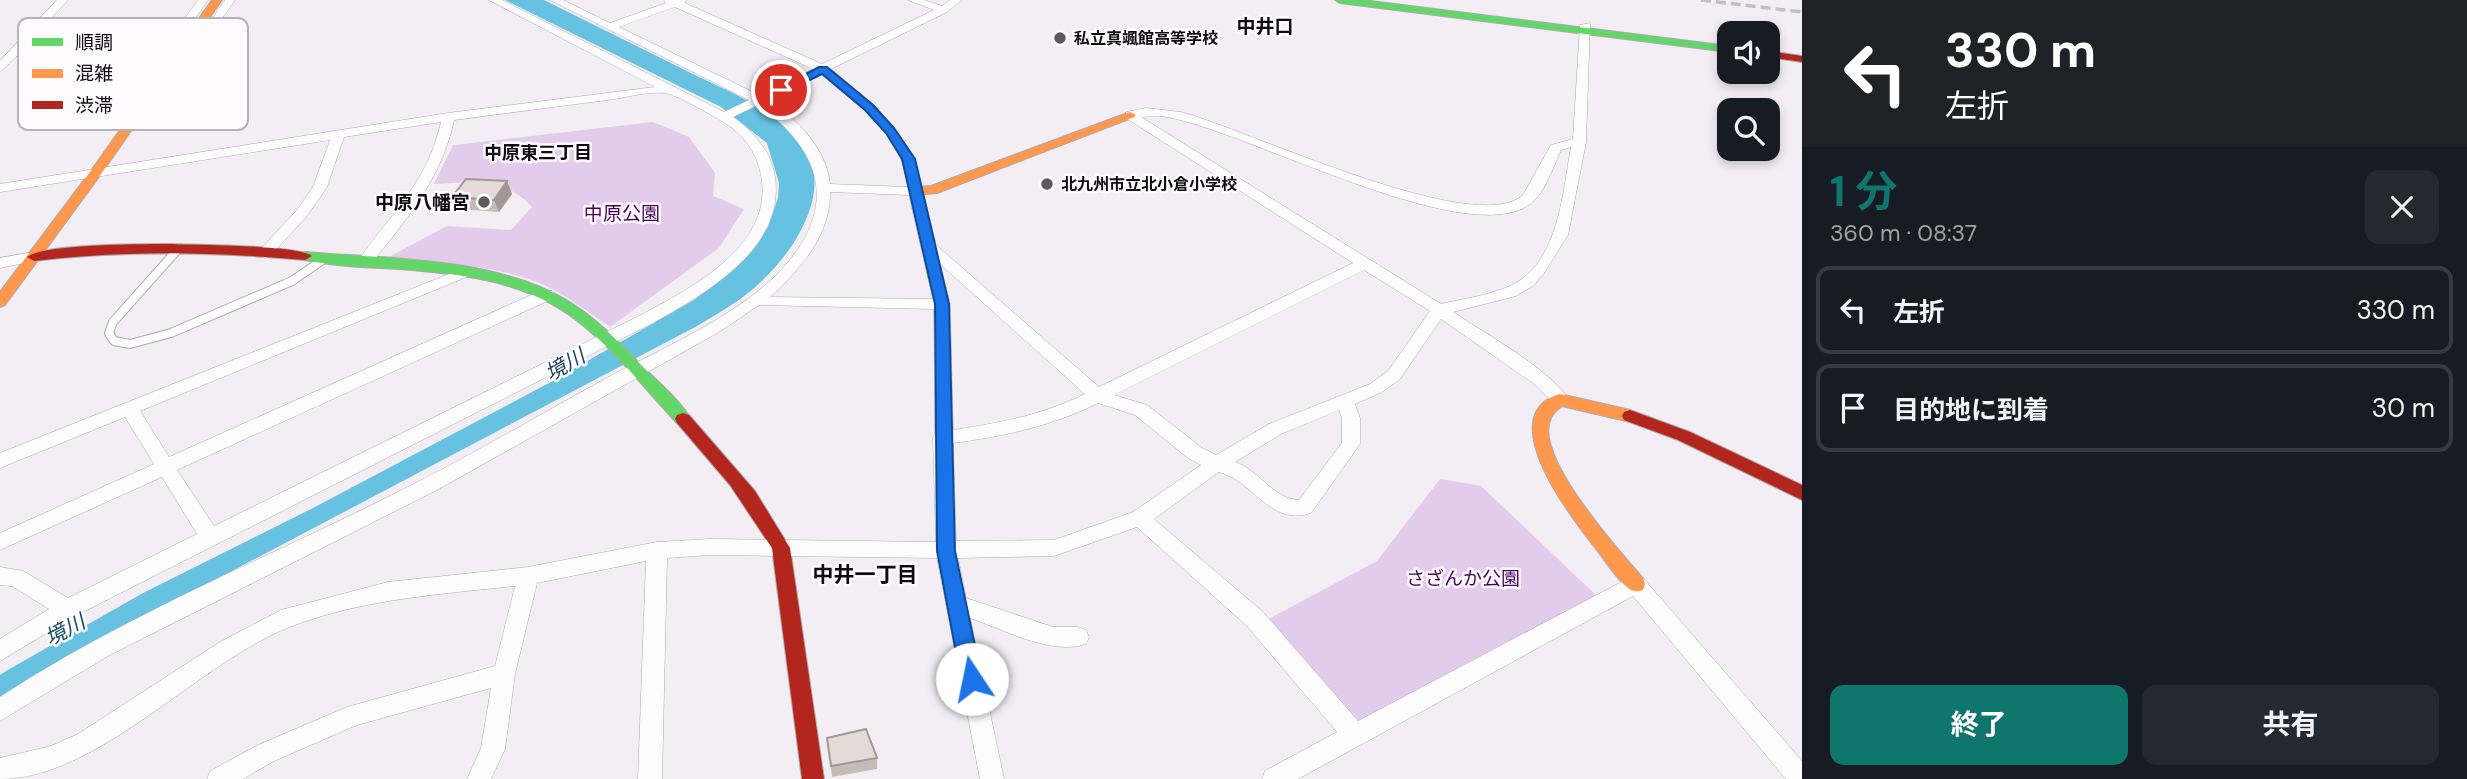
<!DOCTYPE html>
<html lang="ja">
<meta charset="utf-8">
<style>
:root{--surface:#171b24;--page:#242831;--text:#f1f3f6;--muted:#9ea1a6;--line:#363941;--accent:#0f766e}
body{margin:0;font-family:"DM Sans","Noto Sans JP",sans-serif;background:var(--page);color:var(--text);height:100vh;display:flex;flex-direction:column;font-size:26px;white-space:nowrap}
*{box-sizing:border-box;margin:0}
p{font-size:23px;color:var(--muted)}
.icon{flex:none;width:38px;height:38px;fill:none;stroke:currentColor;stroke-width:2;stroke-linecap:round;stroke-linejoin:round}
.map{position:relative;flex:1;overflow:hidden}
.panel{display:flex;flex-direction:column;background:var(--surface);width:665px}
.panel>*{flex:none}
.top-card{background:#202124;color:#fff;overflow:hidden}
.fabs{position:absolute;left:1717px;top:21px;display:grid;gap:14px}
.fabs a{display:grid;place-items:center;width:63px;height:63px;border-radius:14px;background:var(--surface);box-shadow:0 4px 10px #0003;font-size:35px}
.pin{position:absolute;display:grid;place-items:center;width:60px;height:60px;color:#fff;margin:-30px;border:4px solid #fff;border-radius:50%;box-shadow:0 2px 7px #0007}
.me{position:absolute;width:77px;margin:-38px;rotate:349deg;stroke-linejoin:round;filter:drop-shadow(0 0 5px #0008)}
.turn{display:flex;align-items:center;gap:24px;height:147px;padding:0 28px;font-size:32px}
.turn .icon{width:91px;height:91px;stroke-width:2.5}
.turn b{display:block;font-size:49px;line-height:60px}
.round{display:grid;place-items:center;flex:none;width:74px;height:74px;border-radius:14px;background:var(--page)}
.head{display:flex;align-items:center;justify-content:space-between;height:119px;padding:0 28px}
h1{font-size:42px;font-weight:700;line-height:52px;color:var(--accent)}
.action{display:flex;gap:14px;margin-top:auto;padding:14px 28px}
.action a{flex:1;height:80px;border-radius:14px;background:var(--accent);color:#fff;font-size:28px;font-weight:700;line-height:80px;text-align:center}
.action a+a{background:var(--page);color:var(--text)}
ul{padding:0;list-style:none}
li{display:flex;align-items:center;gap:21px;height:88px;margin:0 14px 10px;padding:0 14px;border:4px solid var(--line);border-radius:14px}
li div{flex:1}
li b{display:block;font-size:26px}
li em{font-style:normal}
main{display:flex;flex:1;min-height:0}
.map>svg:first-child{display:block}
</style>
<main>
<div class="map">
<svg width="1802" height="779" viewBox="0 0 1802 779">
<rect width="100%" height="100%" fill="#f2eef4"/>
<path fill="#e3cceb" d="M653 122 689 137 715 173 713 196 744 209 719 248 610 327C592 315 575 302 556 291 506 264 443 264 387 258L447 226 511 230 532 207C505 177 471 182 434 184L453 145Z
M1440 479 1481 486 1599 598 1355 725 1259 624 1377 561Z"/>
<path fill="#67c2e1" d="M505 0H544C593 24 642 49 691 73 727 91 773 108 799 139 841 189 789 261 748 293 733 305 715 315 699 325L120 630 0 701V675L6 671 143 593 313 508 549 383 694 300 721 279 751 249 768 227 778 198 779 183 767 143 721 107Z"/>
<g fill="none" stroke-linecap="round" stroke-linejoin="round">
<g stroke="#adaaae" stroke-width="10">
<path id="lane" d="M179 248 113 322 109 333 114 341 130 344 171 333 292 281 324 259"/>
</g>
<g stroke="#adaaae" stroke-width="1">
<path id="street" d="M57 0H68L26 46 169 40 198 0H208L166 60 161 71 162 76 195 44 225 0H235L194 59 162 87H154L149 71 164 47 20 53 0 72V61Z
M489 0H502L724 112 749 100 550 0H563L610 23 666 3 664 0H686L685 3 822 64 934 10 908 0H924L942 6 950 0H962L947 12 831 69 873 104 895 128 915 159 936 245 1099 387 1353 263 1126 118V112L1146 108 1181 112C1243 128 1476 239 1523 195L1551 145 1573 139 1580 25 1590 23 1586 142 1568 235 1544 273 1533 286 1516 296 1453 312C1484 333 1550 369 1569 400L1566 404H1554L1533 383 1441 319 1400 379 1382 392 1355 404 1360 418V444L1311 513C1271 527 1253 481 1219 472L1154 519 1263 612 1358 721 1629 578 1636 575 1643 578 1802 761V779H1786L1633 596 1298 779H1262L1265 771 1337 732 1247 626 1137 527 1054 556 958 558 966 598 1053 627H1078L1086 630 1089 637 1086 644C1053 656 1002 629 970 618L1004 779H980L937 558 710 555 667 558 662 779H638L646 561 537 583 515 674 505 749 491 779H467L481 748 491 688 357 725 274 761 243 779H207L210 771 258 745 347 707 495 666 515 586C441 594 365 599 295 625 201 659 100 779 0 779V758L51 746 78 734 220 642 281 610 388 582 528 567 657 542 710 539 936 542 933 438 935 434 934 309 759 305 719 332 437 490 108 656 0 721V697C121 618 255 563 384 499 460 462 532 419 605 379 667 345 759 308 798 249 838 190 809 141 758 105L733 117C754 132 771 151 775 177 785 249 707 292 653 323L75 616 0 661V639L49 609 12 586 0 585V567L23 571 68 598 197 534 162 477 0 550V533L154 464 125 417 0 468V453L459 270H469L472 273 469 276 140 411 169 457 540 291H552L554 295 552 299 177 470 214 526 641 315C691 288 770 248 762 181 759 158 749 141 731 127 721 120 676 94 665 93 647 91 625 98 607 100 556 107 505 113 454 120 442 178 406 220 370 265L365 267 357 262C391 214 427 183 441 122L344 137 327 187 307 216 270 256 265 258 257 253 297 210 313 187 330 140 0 192V184L448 113 655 87ZM675 7 813 69 759 95 619 27ZM822 74C850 98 887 123 901 159 905 167 906 178 908 187L830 184C826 147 797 120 768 100ZM1161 116C1241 127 1462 250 1529 205 1545 194 1553 167 1561 150L1571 147C1562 195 1559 268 1505 288 1485 296 1462 299 1441 304L1141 117ZM830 192 909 195 933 299 770 297C799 270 831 236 830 192ZM940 264 1085 394C1042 415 1000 423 953 430L950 304ZM1364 270 1430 311 1388 371 1370 384 1269 424 1216 455 1202 448 1147 405 1114 395ZM1098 403 1135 415 1188 458 1201 465 1133 512 1054 540 956 541 953 443C1005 436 1052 426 1098 403ZM1339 410 1342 418V443L1299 500C1274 500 1258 469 1235 462L1281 434Z
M34 252 39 254 42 257 39 260 0 268V258Z"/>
</g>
<g stroke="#adaaae" stroke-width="2">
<path id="fast" d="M1335 0H1363L1729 46V52L1340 3Z
M305 252C386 259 490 257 563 298 592 314 617 340 640 364 657 381 679 399 691 419L689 423H677C640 384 598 328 550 303 511 282 466 275 422 271 382 267 339 268 300 259L298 256 300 253Z"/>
</g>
<g stroke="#adaaae" stroke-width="2">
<path id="slow" d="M212 0H222L101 174 5 305 0 307V292L93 168Z
M1130 112 1136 115 1134 117 937 193 915 195 909 191 915 187 931 186Z
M1560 394 1630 410 1638 416 1630 422 1562 406C1558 409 1553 413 1551 418 1532 455 1619 551 1643 578L1645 584 1643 590C1637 592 1633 592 1628 588 1616 578 1606 562 1597 550 1574 521 1490 415 1560 394Z"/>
</g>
<g stroke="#adaaae" stroke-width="2">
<path id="jam" d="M1768 51 1802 56V62L1768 57Z
M170 244C193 245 299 245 312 256L305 260C214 252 125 250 34 261L27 257C42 244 145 244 170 244Z
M1630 410 1690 432 1802 485V500L1678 440 1624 420 1622 416 1624 412Z
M683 413 689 415 755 491 790 548 824 779H802L772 548 730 485 677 423 675 419 677 415Z"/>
</g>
<use href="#lane" stroke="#fdfcfd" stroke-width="8"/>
<use href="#street" fill="#fdfcfd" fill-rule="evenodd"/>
<use href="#fast" fill="#63d668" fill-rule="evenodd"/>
<use href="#slow" fill="#ff974d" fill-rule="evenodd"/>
<use href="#jam" fill="#b3261e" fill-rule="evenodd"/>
<path stroke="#c1c0c1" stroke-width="3.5" stroke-dasharray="10 5" stroke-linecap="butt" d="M1701 0 1802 12"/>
</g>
<path fill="#c5bcb8" d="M507 181 512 194 499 212 457 209 452 197Z
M827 738 877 758V769L832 777Z"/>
<path fill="#a09996" d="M507 181 512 194 499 212 494 200Z"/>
<path fill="#e5dbd6" stroke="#a09996" stroke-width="2" d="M466 179 507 181 494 200 452 197Z
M866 729 877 758 831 766 827 738Z"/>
<path fill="#1a73e8" stroke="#114b97" stroke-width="2" d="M819 67H827L873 105 894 128 915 159 949 304 955 551 982 679 979 686 972 689 964 686 961 679 937 551 935 304 902 159 886 133 865 110 822 74 785 92 775 90Z"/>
<g fill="#5d5a5e" stroke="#fefbff" stroke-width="2.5">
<circle cx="1060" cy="38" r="7"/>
<circle cx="1047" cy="184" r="7"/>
<circle cx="484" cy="202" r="7"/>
</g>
<g text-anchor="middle" stroke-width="5" stroke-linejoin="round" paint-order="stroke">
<g font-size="16" font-weight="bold" fill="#0d0b0e" stroke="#fefbff" text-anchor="start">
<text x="1074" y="44">私立真颯館高等学校</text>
<text x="1061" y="190">北九州市立北小倉小学校</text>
</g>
<g font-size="18" font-weight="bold" fill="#0d0b0e" stroke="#fefbff">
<text x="538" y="159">中原東三丁目</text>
</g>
<g font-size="19" font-weight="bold" fill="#0d0b0e" stroke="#fefbff">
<text x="1265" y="33">中井口</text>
</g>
<g font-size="19" font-weight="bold" fill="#0d0b0e" stroke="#fefbff" text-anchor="end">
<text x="470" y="209">中原八幡宮</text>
</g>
<g font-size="19" fill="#4d0062" stroke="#fefbff">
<text x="622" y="220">中原公園</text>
<text x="1463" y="585">さざんか公園</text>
</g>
<g font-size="21" font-style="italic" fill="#164a5b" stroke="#fefbff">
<text transform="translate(565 365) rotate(-30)" y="7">境川</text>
<text transform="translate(65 630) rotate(-28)" y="7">境川</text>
</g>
<g font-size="21" font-weight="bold" fill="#0d0b0e" stroke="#fefbff">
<text x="865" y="582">中井一丁目</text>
</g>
</g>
<rect x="18" y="18" width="230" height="112" rx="10" fill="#fefbff" stroke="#b6b3b7" stroke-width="2"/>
<rect x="32" y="38" width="31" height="8" fill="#63d668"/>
<rect x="32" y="69" width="31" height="9" fill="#ff974d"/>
<rect x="32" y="101" width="31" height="8" fill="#b3261e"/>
<g font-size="19" fill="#0d0b0e">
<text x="75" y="49">順調</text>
<text x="75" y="80">混雑</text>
<text x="75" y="112">渋滞</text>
</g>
</svg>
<div class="fabs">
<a><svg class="icon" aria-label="sound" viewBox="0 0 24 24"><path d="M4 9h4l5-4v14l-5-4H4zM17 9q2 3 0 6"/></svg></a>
<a><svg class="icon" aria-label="search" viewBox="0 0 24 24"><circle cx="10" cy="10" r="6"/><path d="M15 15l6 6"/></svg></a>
</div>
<div class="pin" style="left:781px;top:90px;background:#d93025"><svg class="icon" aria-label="arrive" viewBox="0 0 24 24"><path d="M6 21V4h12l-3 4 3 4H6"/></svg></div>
<svg class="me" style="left:972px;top:679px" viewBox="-20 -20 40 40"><circle r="19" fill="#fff"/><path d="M0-13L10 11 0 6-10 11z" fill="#1a73e8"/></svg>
</div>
<section class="panel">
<div class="top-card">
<div class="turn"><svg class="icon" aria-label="left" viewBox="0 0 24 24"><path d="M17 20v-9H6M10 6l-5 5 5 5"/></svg><div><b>330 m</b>左折</div></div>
</div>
<div class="head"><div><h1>1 分</h1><p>360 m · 08:37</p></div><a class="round"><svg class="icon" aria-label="close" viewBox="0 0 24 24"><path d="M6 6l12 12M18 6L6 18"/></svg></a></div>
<ul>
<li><svg class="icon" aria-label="left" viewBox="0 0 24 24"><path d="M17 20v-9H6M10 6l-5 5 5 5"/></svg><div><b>左折</b></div><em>330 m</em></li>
<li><svg class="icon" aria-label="arrive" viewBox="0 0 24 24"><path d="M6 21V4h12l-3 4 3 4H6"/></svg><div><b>目的地に到着</b></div><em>30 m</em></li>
</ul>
<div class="action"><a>終了</a><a>共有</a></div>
</section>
</main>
